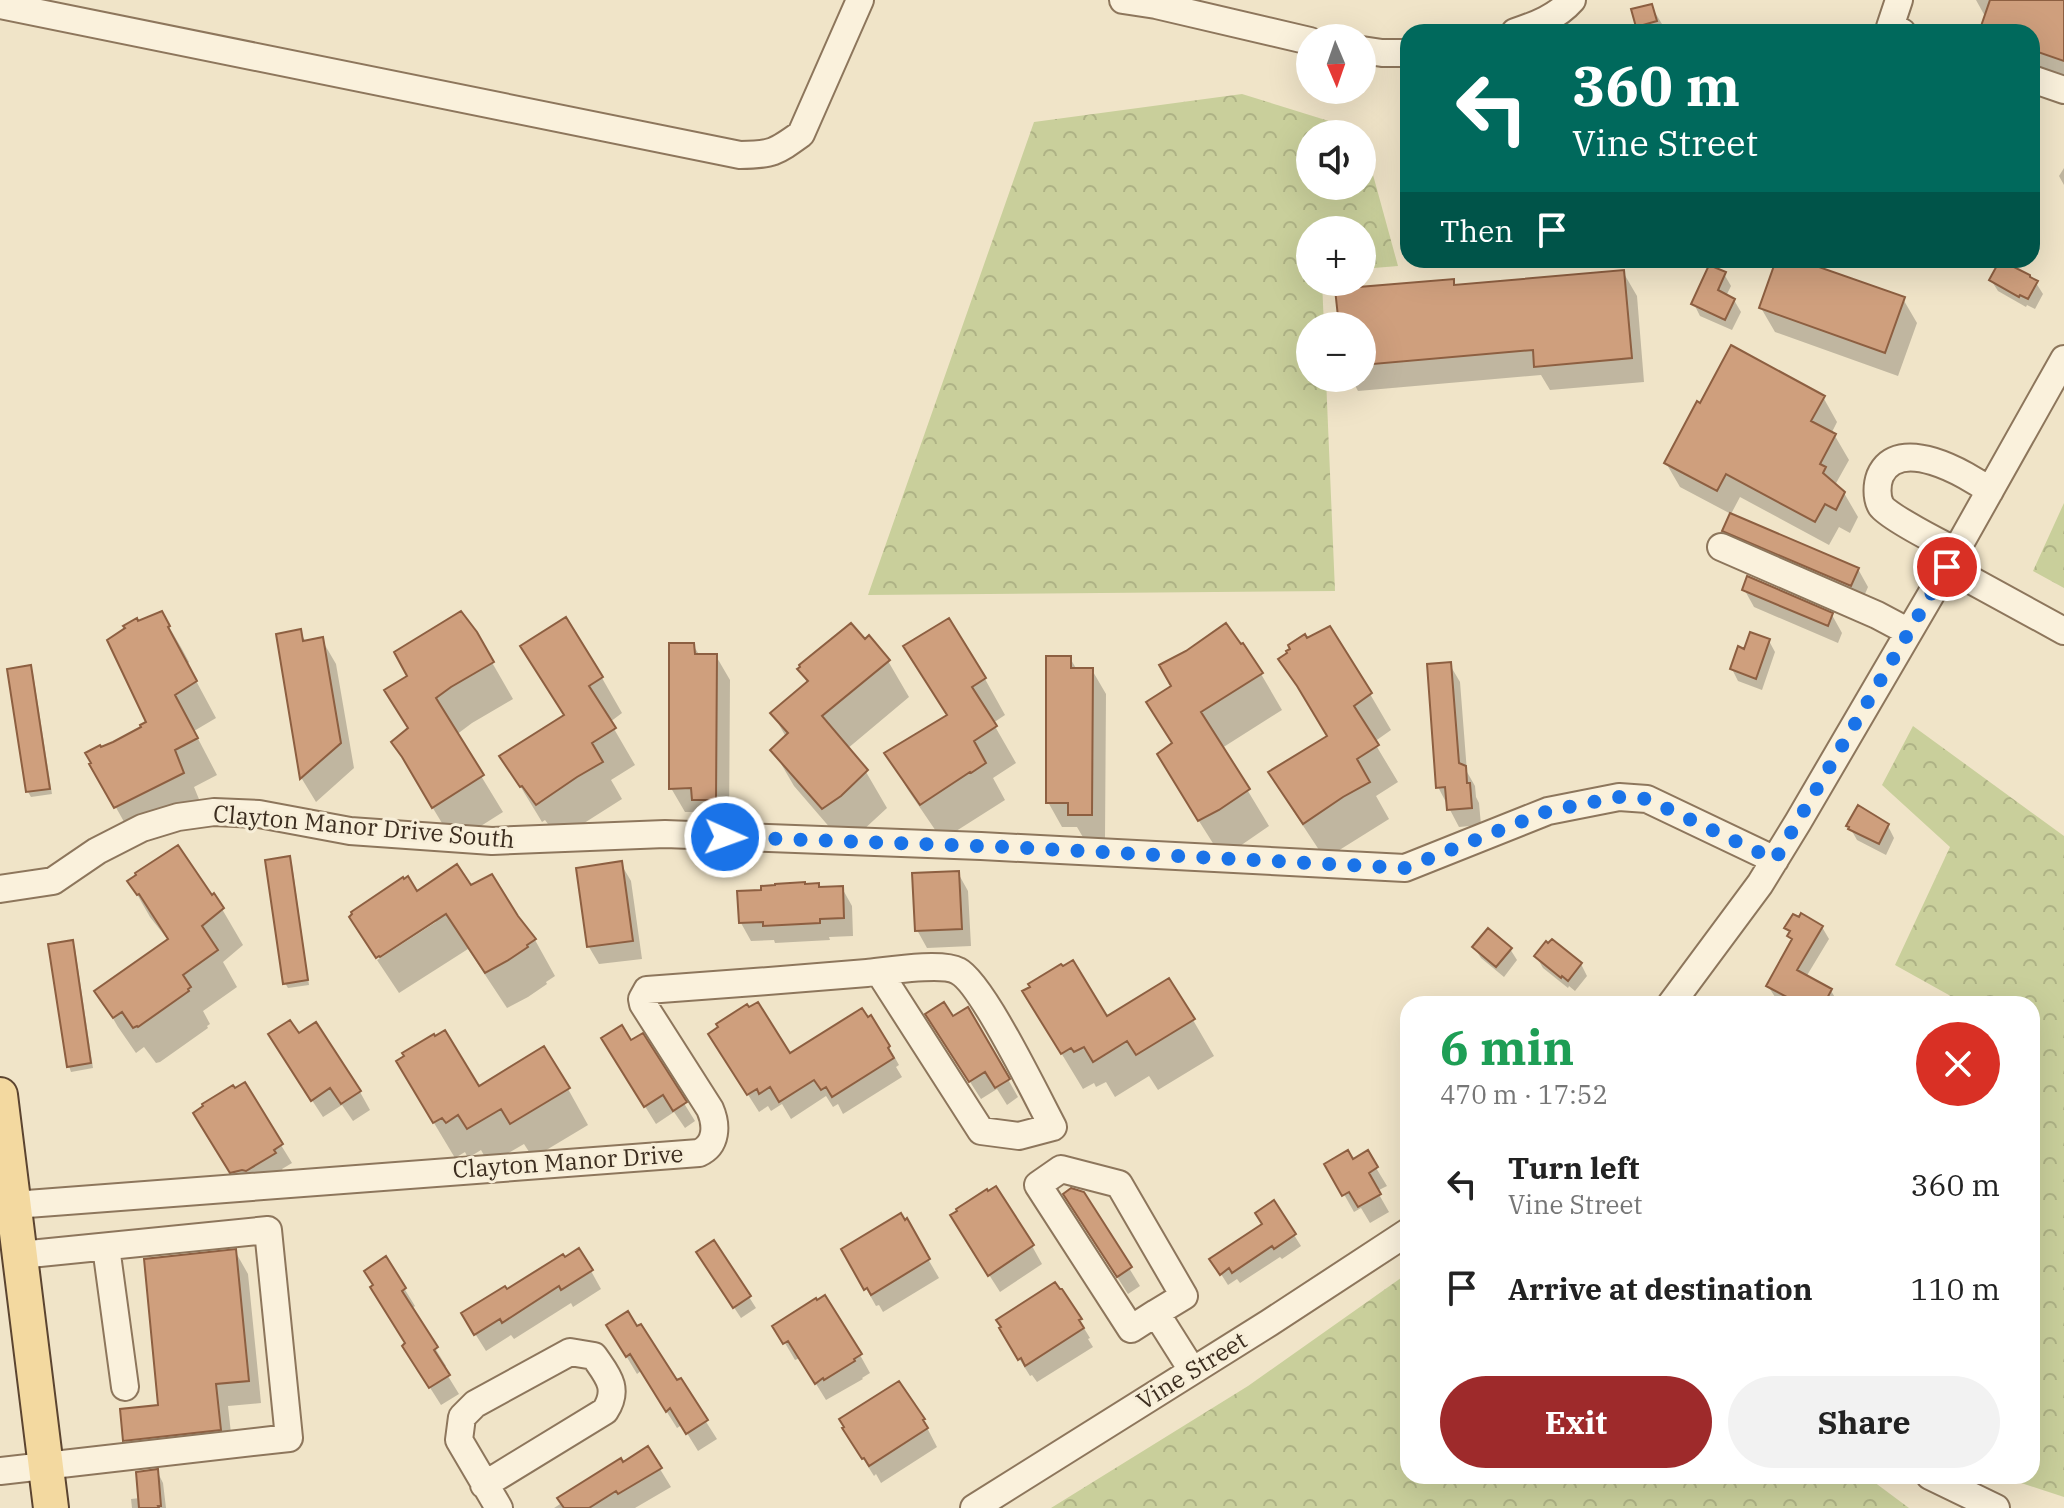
<!DOCTYPE html>
<meta charset="utf-8">
<style>
:root{--surface:#fff;--page:#f2f2f2;--text:#222;--muted:#767676;--accent:#9e2a2b}
body{margin:0;font-family:"IBM Plex Serif",serif;background:var(--page);color:var(--text);height:100vh;display:flex;flex-direction:column;font-size:30px;white-space:nowrap}
*{box-sizing:border-box;margin:0}
p{font-size:26px;color:var(--muted)}
.icon{flex:none;width:44px;height:44px;fill:none;stroke:currentColor;stroke-width:2;stroke-linecap:round;stroke-linejoin:round}
.map{position:relative;flex:1;overflow:hidden}
.sheet{position:absolute;left:1400px;top:996px;width:640px;height:488px;display:flex;flex-direction:column;background:var(--surface);border-radius:24px;box-shadow:0 8px 32px #0002}
.sheet>*{flex:none}
.top-card{position:absolute;left:1400px;top:24px;width:640px;height:244px;border-radius:24px;box-shadow:0 8px 32px #0002;background:#00695c;color:#fff;overflow:hidden}
.needle{width:52px;rotate:178deg}
.tools{position:absolute;left:1296px;top:24px;display:grid;gap:16px}
.tools a{display:grid;place-items:center;width:80px;height:80px;border-radius:50%;background:var(--surface);box-shadow:0 8px 32px #0002;font-size:40px}
.pin{position:absolute;display:grid;place-items:center;width:68px;height:68px;color:#fff;margin:-34px;border:4px solid #fff;border-radius:50%;box-shadow:0 2px 8px #0007}
.me{position:absolute;width:88px;margin:-44px;rotate:92deg;stroke-linejoin:round;filter:drop-shadow(0 0 6px #0008)}
.turn{display:flex;align-items:center;gap:28px;height:168px;padding:0 40px;font-size:36px}
.turn .icon{width:104px;height:104px;stroke-width:2.5}
.turn b{display:block;font-size:56px;line-height:68px}
.then{display:flex;align-items:center;height:76px;padding:0 40px;background:#0003;gap:16px;font-size:30px}
.round{display:grid;place-items:center;flex:none;width:84px;height:84px;border-radius:42px;background:var(--page)}
.head{display:flex;align-items:center;justify-content:space-between;height:136px;padding:0 40px}
h1{font-size:48px;font-weight:700;line-height:60px;color:#1e9e55}
.cta{display:flex;gap:16px;margin-top:auto;padding:16px 40px}
.cta a{flex:1;height:92px;border-radius:48px;background:var(--accent);color:#fff;font-size:32px;font-weight:700;line-height:92px;text-align:center}
.cta a+a{background:var(--page);color:var(--text)}
ul{padding:0;list-style:none}
li{display:flex;align-items:center;gap:24px;height:104px;padding:0 40px}
li div{flex:1}
li b{display:block;font-size:30px}
li em{font-style:normal}
.map>svg:first-child{display:block}
</style>
<div class="map">
<svg width="2064" height="1508" viewBox="0 0 2064 1508">
<defs>
<pattern id="forest-crowns" width="20" height="18" patternUnits="userSpaceOnUse" patternTransform="scale(2)"><rect width="20" height="18" fill="#c9cf9b"/><path d="M2 6a3 3 0 1 1 6 0M12 15a3 3 0 1 1 6 0" fill="none" stroke="#aeb285"/></pattern>
</defs>
<rect width="100%" height="100%" fill="#f0e4c8"/>
<path fill="url(#forest-crowns)" fill-rule="evenodd" d="M1242 94 1361 131 1398 266 1362 269V230H1310V282H1322L1324 326H1310V378H1326L1335 591 868 595 1034 122ZM1310 134H1362V186H1310Z
M2064 503V588L2033 571Z
M1913 726 2064 836V1497L2000 1476H2032V1004H1965L1895 965 1950 847 1882 785Z
M1408 1273V1476H1866L1909 1508H1051L1248 1386Z"/>
<path fill="#0003" d="M1976 0H2064V79L2032 72V32H1981L1986 18Z
M1651 6 1662 24 1664 32H1641L1638 26Z
M2064 168V185L2059 176Z
M1778 260H1793L1903 299 1917 323 1898 376 1775 332 1761 308Z
M1623 272 1637 296 1644 382 1550 390 1541 375 1358 391 1351 378H1362V326H1341L1453 281 1456 286Z
M1724 274 1731 286 1726 296 1734 300 1741 312 1732 330 1700 316 1694 304Z
M1991 280 2036 283 2043 294 2035 309 2027 305 2026 307 1998 291Z
M1823 397 1837 422 1831 434 1835 436 1849 460 1835 485 1844 493 1858 517 1850 533 1839 527 1829 545 1740 497 1731 514 1680 487 1666 463Z
M1724 531 1858 569 1868 587 1861 603 1735 549Z
M1744 589 1832 615 1842 633 1838 643 1754 607Z
M161 613 182 649 189 662 187 664 216 718 194 731 217 775 194 787 203 809 136 843 92 765 101 749 149 723Z
M300 632 306 642 322 640 336 664 354 768 316 802 302 779 278 636Z
M475 633 513 699 472 723 456 735 503 812 454 843 393 742 409 730Z
M1769 641 1775 652 1762 690 1738 681 1732 669 1745 651Z
M693 645 700 656H716L730 680 729 824H708L701 812H685L671 788Z
M906 647 985 679 1005 715 993 723 1016 763 993 778 1005 800 942 840 908 790 887 754 948 717Z
M1070 658 1077 670H1092L1106 694 1105 838 1084 839 1077 827H1062L1048 802Z
M1281 659 1370 694 1391 730 1374 742 1398 782 1376 796 1389 819 1325 859 1292 809 1271 773 1329 737Z
M888 661 909 697 847 749 866 772 887 808 861 832 844 844 794 786 773 750 786 737 773 714 808 684 800 670Z
M1450 665 1460 682 1467 772 1475 786 1476 797 1479 803 1481 825 1459 827 1438 787Z
M30 668 33 673 52 794 31 797 28 792 9 671Z
M1261 674 1282 710 1222 748 1269 826 1240 846 1221 856 1180 791 1173 744 1149 702Z
M602 678 622 713 610 722 635 765 611 780 622 799 559 839 545 820 542 822 502 756 565 717 543 682Z
M1849 826H1888L1894 838 1886 855 1857 840Z
M289 859 292 864 309 985 288 988 285 983Z
M621 864 631 881 642 959 599 964 589 947Z
M958 873 968 891 971 946 927 948 917 930Z
M130 882 222 909 243 945 223 962 237 987 203 1011 210 1024 207 1026 208 1028 160 1062 156 1063 144 1047 136 1053 118 1027 97 991 169 941 150 917Z
M471 888 517 917 535 940 555 976 546 982 547 984 528 997 507 1008 468 949 399 993 377 960 436 922V918L375 957 352 917 417 893Z
M842 888 852 906 853 936 829 937 830 940 775 943 774 940 751 941 741 923 820 889Z
M1822 927 1829 939 1806 977 1831 991 1838 1002 1836 1004H1788L1775 997 1768 986 1792 942 1787 928Z
M72 942 75 948 93 1068 71 1072 69 1066Z
M1474 947 1510 949 1517 960 1504 977 1481 958Z
M1536 956 1581 964 1587 976 1575 991 1569 986 1568 988 1543 968Z
M1033 988 1107 1019 1193 1020 1214 1056 1158 1090 1149 1076 1115 1097 1106 1082 1096 1087 1094 1083 1083 1089 1046 1028Z
M968 1009 1018 1097 1007 1105 997 1089 981 1099 938 1032 952 1019Z
M299 1036 360 1092 370 1110 353 1121 342 1105 323 1117 281 1053Z
M642 1036 695 1121 685 1128 674 1112 656 1124 614 1057Z
M889 1047 899 1065 896 1067 902 1077 843 1114 838 1104 833 1107 826 1096 791 1119 782 1104 771 1111 768 1106 759 1112 721 1052 790 1056Z
M244 1085 292 1163 282 1169 284 1172 243 1190 206 1131 234 1091Z
M478 1089H568L588 1125 533 1158 524 1144 489 1164 481 1150 468 1158 465 1152 455 1158 419 1098Z
M1367 1153 1387 1186 1377 1191 1389 1212 1370 1223 1361 1208 1354 1212 1327 1164 1352 1161Z
M1083 1193 1140 1286 1128 1294 1076 1212Z
M906 1221 939 1278 883 1312 879 1305 876 1306 844 1249Z
M963 1234 1032 1246 1042 1264 1000 1292Z
M1294 1235 1301 1246 1282 1259 1280 1257 1240 1283 1237 1279 1228 1285 1219 1271Z
M235 1251 248 1274 261 1403 228 1406 233 1452 138 1463 125 1440 160 1407Z
M386 1259 415 1306 411 1309 446 1366 443 1368 459 1394 441 1405 415 1364 407 1345Z
M705 1264 749 1297 756 1308 741 1318Z
M591 1271 601 1289 573 1307 571 1303 514 1339 511 1335 486 1351 474 1332 506 1292Z
M1061 1291 1090 1338 1088 1339 1093 1347 1037 1382 1032 1375 1030 1376 1012 1347Z
M775 1326 860 1355 870 1373 862 1378 863 1379 826 1400 800 1358 795 1360Z
M619 1344 677 1383 680 1381 717 1439 698 1451 682 1425 677 1428 641 1371 637 1374Z
M898 1384 923 1420 937 1447 881 1483 876 1474 874 1476 855 1446Z
M647 1448 671 1487 635 1508H554Z
M157 1471 163 1483 166 1508H132L131 1499 140 1498Z"/>
<path fill="#cf9f7d" stroke="#8d5f41" stroke-width="2" d="M1990 0H2064V61L2032 50V32H1979Z
M1652 4 1657 21 1636 27 1631 9Z
M1776 260H1799L1905 297 1885 353 1759 308Z
M2000 260 2030 275V277L2038 281 2028 299 2020 295 2019 297 1989 280Z
M1709 265 1726 272 1718 290 1735 299 1725 320 1691 304Z
M1624 270 1632 358 1534 367 1533 350 1362 365V326H1339L1335 289 1454 279V285Z
M1731 345 1825 396 1811 421 1836 434 1820 464 1826 467 1823 473 1845 492 1836 510 1825 504 1815 522 1726 474 1717 491 1664 463 1697 401 1700 403Z
M1730 513 1859 568 1851 586 1722 531Z
M1747 576 1833 613 1828 626 1742 590Z
M162 611 170 626 168 627 197 681 175 695 198 738 175 750 184 773 114 808 89 764 91 763 85 753 100 745 101 747 113 742 141 727 140 725 146 722 107 640 125 628 123 626 137 618 138 621Z
M461 611 477 632 494 662 451 687 436 698 484 775 432 808 402 757 391 742 408 728 384 690 407 676 394 652Z
M566 617 603 677 589 686 616 728 592 743 603 762 577 777 536 805 522 786 520 787 499 756 564 715 520 646Z
M949 618 986 678 972 687 997 726 974 741 986 763 971 773 970 772 920 805 884 753 947 715 903 646Z
M851 623 865 639 869 635 890 660 822 716 868 770 841 796 822 809 770 750 788 733 770 713 808 681 797 669 800 667 799 665Z
M1226 623 1241 644 1243 643 1263 673 1201 712 1250 789 1219 810 1198 821 1157 754 1172 743 1146 702 1171 686 1159 665 1186 651Z
M1330 626 1372 693 1354 706 1379 745 1357 759 1370 782 1343 797 1303 824 1268 772 1327 736 1297 686 1278 659 1287 653 1286 651 1290 649 1288 645 1305 634 1307 638Z
M301 629 303 641 323 637 341 743 300 779 276 634Z
M1750 632 1770 639 1756 679 1730 669 1738 646 1744 649Z
M669 643H694L695 654H717L716 800H692L691 788 669 789Z
M1046 656H1071V668H1093L1092 815H1068V803H1046Z
M1451 662 1459 763 1466 766 1467 783H1470L1472 808 1447 810 1445 787 1436 788 1427 664Z
M31 665 50 789 26 792 7 669Z
M1858 805 1889 824 1879 844 1848 829 1849 827 1846 826Z
M178 845 212 895 214 893 224 908 202 926 218 950 183 975 191 987 188 989 189 991 138 1027 137 1026 133 1028 122 1012 113 1018 94 991 168 939 139 894 137 895 127 881 136 875 135 873Z
M290 856 308 980 283 984 265 860Z
M622 861 633 941 587 947 576 868Z
M457 864 471 885 492 874 518 916 536 939 527 945 528 947 507 961 485 973 446 914 380 957 379 956 376 958 349 917 352 914 351 912 403 877 404 879 408 876 417 891Z
M959 871 962 929 915 931 912 873Z
M805 882V884L819 883V887L843 886 844 918 820 919V923L763 926V922L739 923 737 891 761 890V886L775 885V884Z
M1801 913 1823 926 1797 970 1832 989 1824 1004H1800L1766 986 1792 939 1787 936 1790 931 1784 928 1793 914 1799 917Z
M1488 928 1512 948 1496 967 1472 947Z
M1552 939 1582 963 1568 981 1562 976 1561 978 1534 956 1546 941 1548 943Z
M73 940 91 1063 67 1067 48 944Z
M1073 960 1107 1016 1169 978 1195 1019 1136 1055 1127 1041 1093 1062 1084 1047 1074 1052 1071 1048 1061 1054 1022 991 1030 987 1028 984 1061 964 1063 966Z
M758 1002 790 1053 862 1008 868 1017 871 1015 890 1046 888 1048 894 1058 832 1097 826 1087 821 1090 814 1080 779 1102 770 1087 759 1094 757 1089 747 1095 708 1034 718 1027 716 1024 747 1004 749 1007Z
M944 1002 953 1016 968 1007 1010 1079 995 1088 985 1072 969 1082 925 1014Z
M290 1020 299 1033 316 1022 361 1091 341 1104 330 1088 311 1101 268 1034Z
M622 1025 631 1040 643 1033 687 1102 673 1111 663 1095 644 1107 601 1038Z
M445 1030 479 1086 544 1046 570 1088 510 1124 501 1109 467 1129 458 1115 446 1123 442 1118 433 1123 396 1061 404 1056 402 1053 434 1034 435 1036Z
M245 1082 283 1144 274 1150 276 1153 246 1171 242 1170 230 1173 193 1113 203 1106 202 1104 233 1085 235 1088Z
M1348 1150 1353 1159 1368 1150 1378 1167 1369 1173 1381 1194 1358 1207 1349 1192 1342 1196 1324 1164Z
M996 1186 1034 1245 988 1276 950 1215 957 1211 956 1209 987 1189 988 1191Z
M1071 1188 1084 1192 1132 1267 1117 1277 1063 1194Z
M1274 1200 1296 1234 1274 1249 1272 1246 1232 1273 1229 1268 1220 1275 1209 1259 1262 1224 1255 1213Z
M901 1213 905 1220 907 1218 930 1259 871 1295 867 1288 864 1290 841 1249Z
M714 1240 751 1296 733 1308 696 1252Z
M579 1248 593 1270 561 1290 559 1286 502 1323 500 1319 474 1335 461 1313 505 1286 507 1289 563 1254 565 1257Z
M236 1249 249 1381 216 1384 221 1430 123 1441 120 1409 158 1405 144 1259Z
M386 1256 406 1288 402 1291 438 1347 434 1350 450 1375 429 1388 402 1346 405 1343 370 1287 373 1285 364 1271Z
M1055 1282 1060 1289H1062L1082 1319 1079 1320 1084 1328 1025 1366 1021 1358 1018 1360 999 1328 1001 1327 996 1320Z
M825 1295 862 1354 854 1359 855 1361 824 1380 823 1378 815 1384 788 1341 783 1344 772 1326 816 1298 817 1300Z
M628 1311 637 1326 641 1324 677 1380 681 1378 708 1420 686 1434 670 1408 666 1412 630 1354 626 1357 606 1325Z
M899 1381 925 1419 923 1420 928 1428 869 1466 864 1458 862 1459 842 1428 844 1427 839 1419Z
M648 1446 662 1468 618 1494 616 1491 589 1508H564L557 1498 621 1458 623 1462Z
M158 1469 161 1506H158L159 1508H139L136 1472Z"/>
<g fill="none" stroke-linecap="round" stroke-linejoin="round">
<g stroke="#8d765c" stroke-width="30">
<path id="minor" d="M1123 0 1156 5 1310 41
M1899 0 1890 27 1902 32
M0 5 740 155C772 155 776 152 801 134L860 0
M1515 32C1536 25 1557 17 1572 0
M1362 50 1382 53H1408
M2032 79 2064 90
M1721 547 1877 615 1909 632
M1956 551C1942 544 1889 517 1881 506 1876 497 1877 484 1880 476 1898 434 1967 474 1990 491
M1947 567 2064 631
M0 889 53 881 97 851 142 828 178 817 214 812 259 814 350 831 492 841 665 834 981 846 1405 868 1548 811 1619 797 1647 799 1775 860
M1671 1004 1760 884 1798 822 1947 567 2064 359
M14 1205 699 1153C717 1145 717 1125 710 1109L643 1004 642 999 647 990C720 985 794 979 867 973 887 971 941 962 958 971 982 983 1037 1097 1053 1127L1019 1136 981 1131 879 972
M106 1247 125 1387
M1156 1313 1184 1296 1119 1184 1061 1169 1038 1185 1131 1329 1156 1313 1192 1370
M0 1471 289 1438 268 1230 20 1255
M1930 1476 1996 1508
M484 1485 605 1411C620 1388 607 1375 594 1356L570 1352 475 1404 462 1417 459 1440 499 1508
M974 1508 1269 1323 1408 1232"/>
</g>
<g stroke="#5b4430" stroke-width="38">
<path id="major" d="M0 1095 51 1508"/>
</g>
<use href="#minor" stroke="#faf1dc" stroke-width="26"/>
<use href="#major" stroke="#f3d9a0" stroke-width="34"/>
</g>
<g fill="none" stroke-linecap="round" stroke-linejoin="round">
<path stroke="#1a73e8" stroke-width="14" stroke-dasharray="0 25.2" d="M725 837 1006 847 1405 868 1548 811 1619 797 1647 799 1775 860 1947 567"/>
</g>
<g text-anchor="middle" stroke-width="6" stroke-linejoin="round" paint-order="stroke">
<g font-size="24" fill="#3d2e20" stroke="#f7eed8">
<text transform="translate(364 827) rotate(5)" y="8">Clayton Manor Drive South</text>
<text transform="translate(568 1162) rotate(-4)" y="8">Clayton Manor Drive</text>
<text transform="translate(1192 1371) rotate(-32)" y="8">Vine Street</text>
</g>
</g>
</svg>
<div class="tools">
<a><svg class="needle" viewBox="-14 -14 28 28"><path d="M0-13l5 13h-10z" fill="#e53935"/><path d="M0 13l5-13h-10z" fill="#767676"/></svg></a>
<a><svg class="icon" aria-label="sound" viewBox="0 0 24 24"><path d="M4 9h4l5-4v14l-5-4H4zM17 9q2 3 0 6"/></svg></a>
<a>+</a>
<a>−</a>
</div>
<div class="pin" style="left:1947px;top:567px;background:#d93025"><svg class="icon" aria-label="arrive" viewBox="0 0 24 24"><path d="M6 21V4h12l-3 4 3 4H6"/></svg></div>
<svg class="me" style="left:725px;top:837px" viewBox="-20 -20 40 40"><circle r="17" fill="#1a73e8" stroke="#fff" stroke-width="3"/><path d="M0-11L8 9 0 5-8 9z" fill="#fff"/></svg>
<div class="top-card">
<div class="turn"><svg class="icon" aria-label="left" viewBox="0 0 24 24"><path d="M17 20v-9H6M10 6l-5 5 5 5"/></svg><div><b>360 m</b>Vine Street</div></div>
<div class="then">Then<svg class="icon" aria-label="arrive" viewBox="0 0 24 24"><path d="M6 21V4h12l-3 4 3 4H6"/></svg></div>
</div>
<section class="sheet">
<div class="head"><div><h1>6 min</h1><p>470 m · 17:52</p></div><a class="round" style="background:#d93025;color:#fff"><svg class="icon" aria-label="close" viewBox="0 0 24 24"><path d="M6 6l12 12M18 6L6 18"/></svg></a></div>
<ul>
<li><svg class="icon" aria-label="left" viewBox="0 0 24 24"><path d="M17 20v-9H6M10 6l-5 5 5 5"/></svg><div><b>Turn left</b><p>Vine Street</p></div><em>360 m</em></li>
<li><svg class="icon" aria-label="arrive" viewBox="0 0 24 24"><path d="M6 21V4h12l-3 4 3 4H6"/></svg><div><b>Arrive at destination</b></div><em>110 m</em></li>
</ul>
<div class="cta"><a>Exit</a><a>Share</a></div>
</section>
</div>
